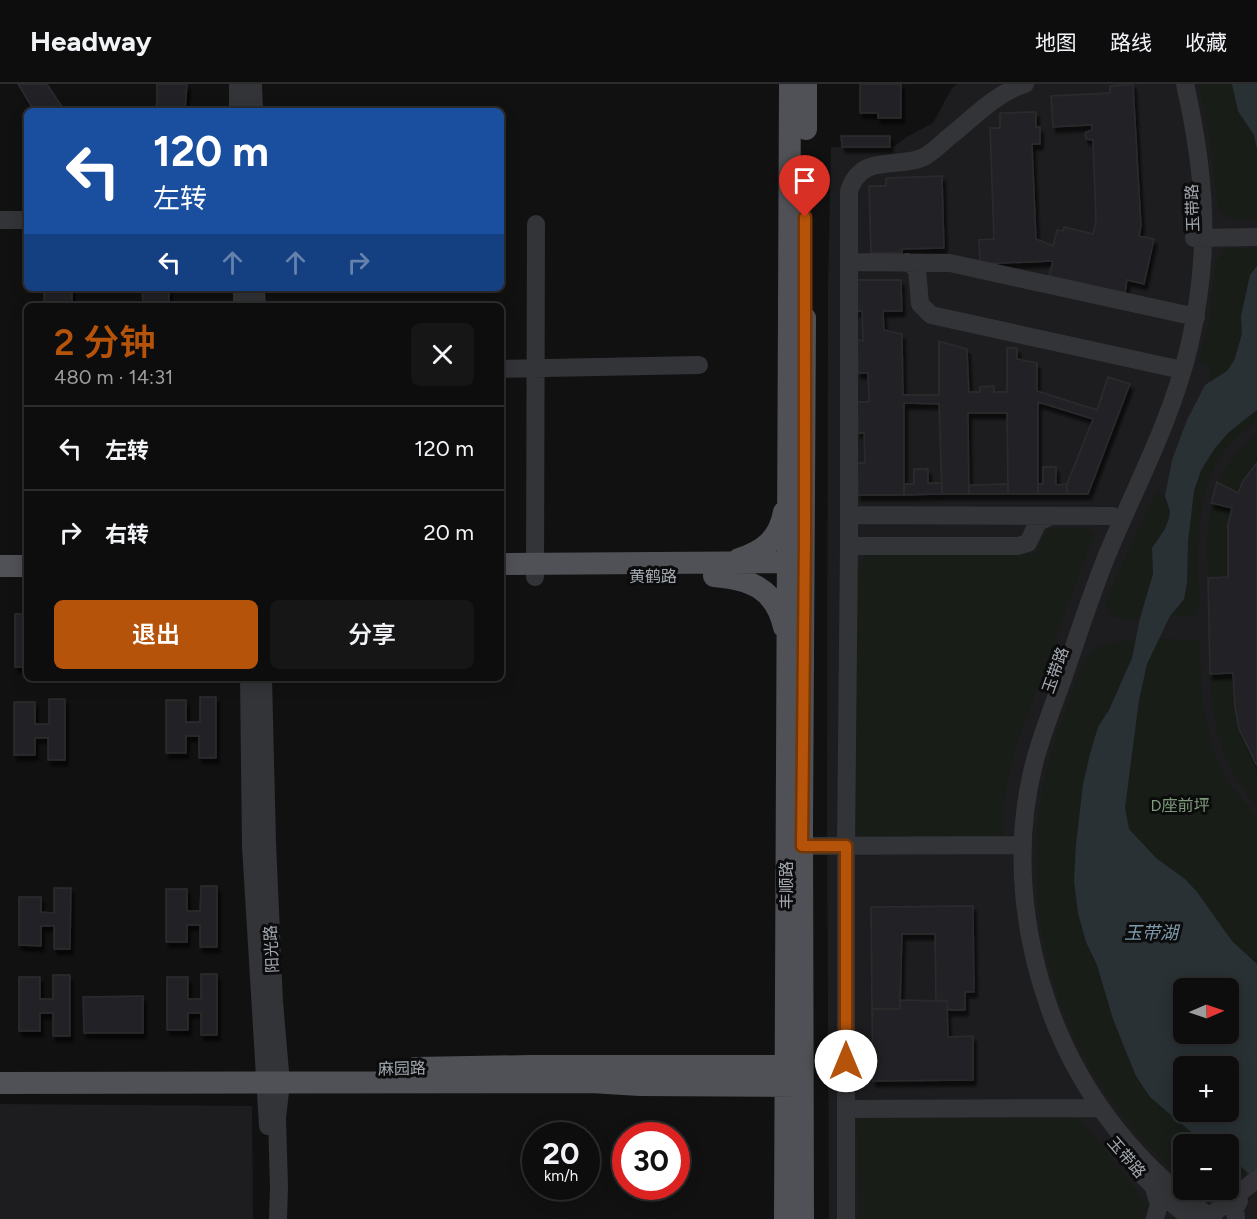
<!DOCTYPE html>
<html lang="zh">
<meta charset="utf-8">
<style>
:root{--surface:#0d0d0e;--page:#161617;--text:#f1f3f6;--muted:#9a9c9e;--line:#2d2d2e;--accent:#b45309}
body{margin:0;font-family:Figtree,"Noto Sans SC",sans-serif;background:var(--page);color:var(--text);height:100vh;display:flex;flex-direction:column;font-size:22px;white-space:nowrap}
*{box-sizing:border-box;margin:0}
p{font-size:20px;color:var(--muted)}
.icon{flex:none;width:33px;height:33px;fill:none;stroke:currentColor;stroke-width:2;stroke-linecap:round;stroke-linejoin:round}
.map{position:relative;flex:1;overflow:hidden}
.side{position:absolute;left:24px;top:219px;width:480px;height:378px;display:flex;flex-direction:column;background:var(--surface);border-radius:9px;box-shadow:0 3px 15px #0003,0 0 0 2px var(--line)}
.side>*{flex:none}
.top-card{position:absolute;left:24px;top:24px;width:480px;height:183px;border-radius:9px;box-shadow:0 3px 15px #0003,0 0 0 2px var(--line);background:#1a4fa0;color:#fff;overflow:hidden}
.needle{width:39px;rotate:88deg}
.controls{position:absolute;left:1173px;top:894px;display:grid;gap:12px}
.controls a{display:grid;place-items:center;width:66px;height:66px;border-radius:9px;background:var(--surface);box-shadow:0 3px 15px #0003,0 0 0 2px var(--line);font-size:30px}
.speed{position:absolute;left:522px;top:1038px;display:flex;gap:12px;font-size:30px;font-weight:700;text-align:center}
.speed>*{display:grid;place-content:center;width:78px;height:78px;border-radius:50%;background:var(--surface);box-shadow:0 3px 15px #0003,0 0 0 2px var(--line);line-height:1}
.speed small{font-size:15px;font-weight:400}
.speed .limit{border:9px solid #d22;background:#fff;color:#111}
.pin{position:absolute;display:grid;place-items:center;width:51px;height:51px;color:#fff;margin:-62px -26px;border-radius:50% 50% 50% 0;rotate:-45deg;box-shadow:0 0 6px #0007}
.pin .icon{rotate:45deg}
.me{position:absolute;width:66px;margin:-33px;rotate:0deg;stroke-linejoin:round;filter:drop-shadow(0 0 4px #0008)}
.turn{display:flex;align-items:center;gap:21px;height:126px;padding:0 30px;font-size:27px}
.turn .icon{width:78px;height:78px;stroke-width:2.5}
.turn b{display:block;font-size:42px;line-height:51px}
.lanes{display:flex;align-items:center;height:57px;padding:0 30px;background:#0003;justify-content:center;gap:30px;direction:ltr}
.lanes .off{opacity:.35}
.round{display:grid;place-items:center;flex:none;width:63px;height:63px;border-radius:9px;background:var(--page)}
.summary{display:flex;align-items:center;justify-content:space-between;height:102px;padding:0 30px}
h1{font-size:36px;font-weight:600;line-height:45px;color:var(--accent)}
.button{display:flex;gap:12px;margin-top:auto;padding:12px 30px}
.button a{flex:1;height:69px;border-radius:9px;background:var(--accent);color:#fff;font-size:24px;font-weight:600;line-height:69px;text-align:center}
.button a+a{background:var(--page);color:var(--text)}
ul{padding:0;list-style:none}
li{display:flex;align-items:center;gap:18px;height:84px;padding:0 30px;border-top:2px solid var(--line)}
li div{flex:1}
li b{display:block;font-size:22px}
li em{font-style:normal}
header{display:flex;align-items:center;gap:36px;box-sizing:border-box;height:84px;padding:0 30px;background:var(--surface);border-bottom:2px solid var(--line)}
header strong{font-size:28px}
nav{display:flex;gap:33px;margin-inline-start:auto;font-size:21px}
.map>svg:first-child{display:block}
</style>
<header>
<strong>Headway</strong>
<nav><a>地图</a><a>路线</a><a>收藏</a></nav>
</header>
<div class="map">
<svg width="1257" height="1135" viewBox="0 0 1257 1135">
<defs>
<filter id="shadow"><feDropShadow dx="3" dy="5.5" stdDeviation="1.5" flood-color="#0009"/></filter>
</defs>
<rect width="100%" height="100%" fill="#111112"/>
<path fill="#1d1d1f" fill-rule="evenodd" d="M957 0H1257V1135H829L827 730 828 202 831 63 895 62 905 54 933 39 952 4ZM1184 904H1228V950H1184ZM1184 982H1228V1028H1184ZM1184 1060H1228V1106H1184Z
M0 1020 252 1022 253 1135H0Z"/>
<path fill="#181d18" d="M1198 0H1232L1238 27 1254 51 1257 65V136C1242 136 1226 139 1218 124L1208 43Z
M1227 164H1257V182L1250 191 1245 214 1239 264 1227 287 1211 298 1209 294 1211 285 1209 282 1199 279 1210 230 1215 179Z
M1257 326V338C1188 379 1199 459 1199 527L1193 532H1171C1175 526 1182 520 1184 514 1190 497 1187 476 1188 459 1190 398 1206 361 1257 326Z
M1257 349V379L1243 397 1238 409 1217 398 1234 372Z
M1156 408 1165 412 1170 427 1169 434 1165 445 1152 463 1153 490 1140 534C1121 534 1102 539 1107 513Z
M1211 419 1232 424 1228 440V493L1208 494 1207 458Z
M1048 444 1088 445 1094 450 1014 668 1004 715V752L868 758 852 746 856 496 860 478 867 471H1021L1036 469Z
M1158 555 1199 556 1202 614 1213 667 1230 701 1257 733V880L1232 857 1197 808 1185 795 1156 774 1129 745 1125 724 1139 616 1147 580Z
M1137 557 1132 574 1109 626 1098 643 1079 732 1076 760 1074 797 1086 858 1097 881 1123 965 1136 992 1150 1013 1190 1047 1212 1060H1184L1183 1095C1148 1064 1116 1029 1092 988 1045 907 1026 806 1041 714 1048 667 1066 623 1083 579 1092 558 1116 557 1137 557Z
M1233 589 1235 623 1239 645 1257 682 1256 721C1220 678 1213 644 1210 590Z
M956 1033H1069L1081 1036 1149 1123 1141 1135H859L857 1034Z
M1229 1072 1247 1088 1229 1103Z"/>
<path fill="#293135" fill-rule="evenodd" d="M1232 0H1257V65L1254 51 1238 27Z
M1257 182V326L1229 348 1215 364 1201 386 1194 407 1188 458 1187 499 1184 515 1170 532 1147 580 1139 616 1125 724 1129 745 1156 774 1185 795 1197 808 1232 857 1257 880V1097L1229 1072 1228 1060H1212L1190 1047 1150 1013 1136 992 1113 935 1097 881 1086 858 1078 829 1074 797 1076 760 1083 700 1090 670 1098 643 1109 626 1132 574 1140 534 1153 490 1152 464 1165 445 1169 434 1170 427 1165 412 1172 376 1187 336 1205 301 1227 287 1234 277 1242 250 1241 232 1245 214 1250 191ZM1184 904H1228V950H1184ZM1184 982H1228V1028H1184Z"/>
<path fill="#242426" stroke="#2b2c2e" stroke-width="1.5" filter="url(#shadow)" d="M18 0H47L65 27H34Z
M157 0H187L185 27H154L157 19Z
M860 0H901V34H878V29H860Z
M1133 0 1141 142 1139 152 1154 155 1144 200 1127 196 1125 209 1049 192 1053 177 980 180 979 156 994 155 990 44H1000V29L1036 28V43H1040V60H1032L1036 155 1053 162 1057 146 1063 147 1064 143 1093 150 1096 137 1093 56 1086 55 1085 51 1086 48 1092 46V41L1053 43 1051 12 1110 9V2Z
M841 52H890V63H842Z
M942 92 944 164 902 165V169H871L869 102H886V94Z
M855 196H901L902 227H883L884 246 902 250 903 311H939V257L967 265 969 308H980V303L994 302V308H1007V264H1017V275L1037 279V307L1097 326 1108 293 1130 300 1088 410H1067V400L1093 335 1038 318V410H1008L1007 329H968L969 410H942L939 320 904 319V411H858L857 379H865L864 349H858L857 318H869L868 289H858L857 256 863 257 862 227H856Z
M44 204H72V222H44Z
M142 204H169V222H143Z
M1257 379V682L1239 645 1235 623 1233 589 1210 590 1208 494 1228 493V440L1232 424 1211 419 1217 398 1238 409 1243 397Z
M1043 383H1056V401L1067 400V410H1038V400H1043Z
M914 385H928V399H942V410L904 411V400H914Z
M1008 400V410H969V401Z
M15 530H27V583H15Z
M200 613H216V674H199V652H186V669H166V616H186V638H200Z
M49 615H65V676H48V654H35V671H14V618H35V640H49Z
M201 802H217V863H200V841H187V858H166V805H187V827H200Z
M54 804H71L70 865H54V842H41V862L19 861V813H41V828L54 829Z
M973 822 974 908H965V926H948L947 917H936L935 850H902L900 925H872L871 823Z
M201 890H217V951H201V929H188V946H167V893H188V915H201Z
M53 891H70V952H53V929H40V947H19V893H40V915H53Z
M143 912V949H84L83 913Z
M900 916 947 917 948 953 973 952V996L873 997 872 925H900Z"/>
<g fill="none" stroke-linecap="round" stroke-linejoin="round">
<path stroke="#333437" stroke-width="18" d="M238 0V27
M253 0 254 27
M1185 0C1206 93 1211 169 1189 263 1172 334 1138 398 1110 464 1093 504 1080 546 1066 586 1055 618 1042 648 1034 680 1013 762 1022 850 1051 929 1082 1013 1139 1084 1213 1135
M0 136H27
M1194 154 1257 153
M849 178 950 179 1196 233
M907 178 917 185 920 220 931 231 1182 286
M242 204V222
M256 204 257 222
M501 285 699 281
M849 431 1113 432
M849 462H1018L1028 459 1038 438 1051 432
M535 493 536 140
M249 594 251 762 268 1042
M263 594 267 758 274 918 281 999 277 1034 279 1103 278 1135
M802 762 1023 761
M847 1025 1100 1024
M1139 1088 1169 1117 1192 1135
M1154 1104 1159 1120 1155 1135
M846 1135V762L849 462V107C862 68 896 86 924 73 933 68 941 60 949 53 972 35 996 9 1025 0
M1206 1135 1257 1095
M1236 1135 1235 1124 1239 1117"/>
<path stroke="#4f5156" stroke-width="22" d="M806 45V0
M739 475C764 467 779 455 784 428
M501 480 803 478
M0 482H27
M714 492C750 495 775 504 784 543
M415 984 530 982H802
M0 999 591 998 640 1001 799 1002
M785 1135 790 0
M803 1135 802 745 805 234"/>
</g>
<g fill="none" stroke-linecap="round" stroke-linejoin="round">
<g stroke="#753606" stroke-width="15">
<path id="route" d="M805 133V456L802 762H846V977"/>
</g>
<use href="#route" stroke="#b45309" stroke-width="10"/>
</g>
<g text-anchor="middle" stroke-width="6" stroke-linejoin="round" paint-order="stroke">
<g font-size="16" fill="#a4aab2" stroke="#0c0c0d">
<text transform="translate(1192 124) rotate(-92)" y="6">玉带路</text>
<text x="653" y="498">黄鹤路</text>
<text transform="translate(1055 586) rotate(-70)" y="6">玉带路</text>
<text transform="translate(786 801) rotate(-90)" y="6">丰顺路</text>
<text transform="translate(271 865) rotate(-93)" y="6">阳光路</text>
<text transform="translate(402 984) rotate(-1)" y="6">麻园路</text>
<text transform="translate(1127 1073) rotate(49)" y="6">玉带路</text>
</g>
<g font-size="16" fill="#7e9c7c" stroke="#0c0c0d">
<text x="1180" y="727">D座前坪</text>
</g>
<g font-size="18" font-style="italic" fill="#7d9bab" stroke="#0c0c0d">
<text x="1151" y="855">玉带湖</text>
</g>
</g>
</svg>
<div class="controls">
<a><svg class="needle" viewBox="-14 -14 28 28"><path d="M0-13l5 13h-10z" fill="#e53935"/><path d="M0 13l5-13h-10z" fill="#9a9c9e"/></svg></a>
<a>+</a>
<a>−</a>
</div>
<div class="speed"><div>20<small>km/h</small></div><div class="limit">30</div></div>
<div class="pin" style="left:805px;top:133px;background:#d93025"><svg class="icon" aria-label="arrive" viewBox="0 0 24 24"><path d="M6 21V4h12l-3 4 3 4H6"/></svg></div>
<svg class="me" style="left:846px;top:977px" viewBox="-20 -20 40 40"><circle r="19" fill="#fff"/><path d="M0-13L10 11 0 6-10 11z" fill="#b45309"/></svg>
<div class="top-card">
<div class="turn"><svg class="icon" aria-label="left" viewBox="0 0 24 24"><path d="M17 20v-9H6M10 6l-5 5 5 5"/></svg><div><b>120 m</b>左转</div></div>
<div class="lanes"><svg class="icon" aria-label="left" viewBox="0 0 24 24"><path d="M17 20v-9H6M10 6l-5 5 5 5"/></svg><svg class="icon off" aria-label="ahead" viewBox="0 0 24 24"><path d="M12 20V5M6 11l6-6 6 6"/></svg><svg class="icon off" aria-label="ahead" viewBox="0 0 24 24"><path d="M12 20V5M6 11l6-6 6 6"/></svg><svg class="icon off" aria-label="right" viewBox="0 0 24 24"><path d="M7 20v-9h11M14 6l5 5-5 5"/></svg></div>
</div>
<section class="side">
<div class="summary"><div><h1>2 分钟</h1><p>480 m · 14:31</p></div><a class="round"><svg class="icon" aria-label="close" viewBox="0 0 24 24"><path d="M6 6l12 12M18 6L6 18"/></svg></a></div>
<ul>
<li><svg class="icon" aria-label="left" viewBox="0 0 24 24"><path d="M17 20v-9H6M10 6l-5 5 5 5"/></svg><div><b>左转</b></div><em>120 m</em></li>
<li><svg class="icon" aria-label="right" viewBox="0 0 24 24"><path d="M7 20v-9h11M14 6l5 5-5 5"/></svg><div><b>右转</b></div><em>20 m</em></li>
</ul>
<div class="button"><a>退出</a><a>分享</a></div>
</section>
</div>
